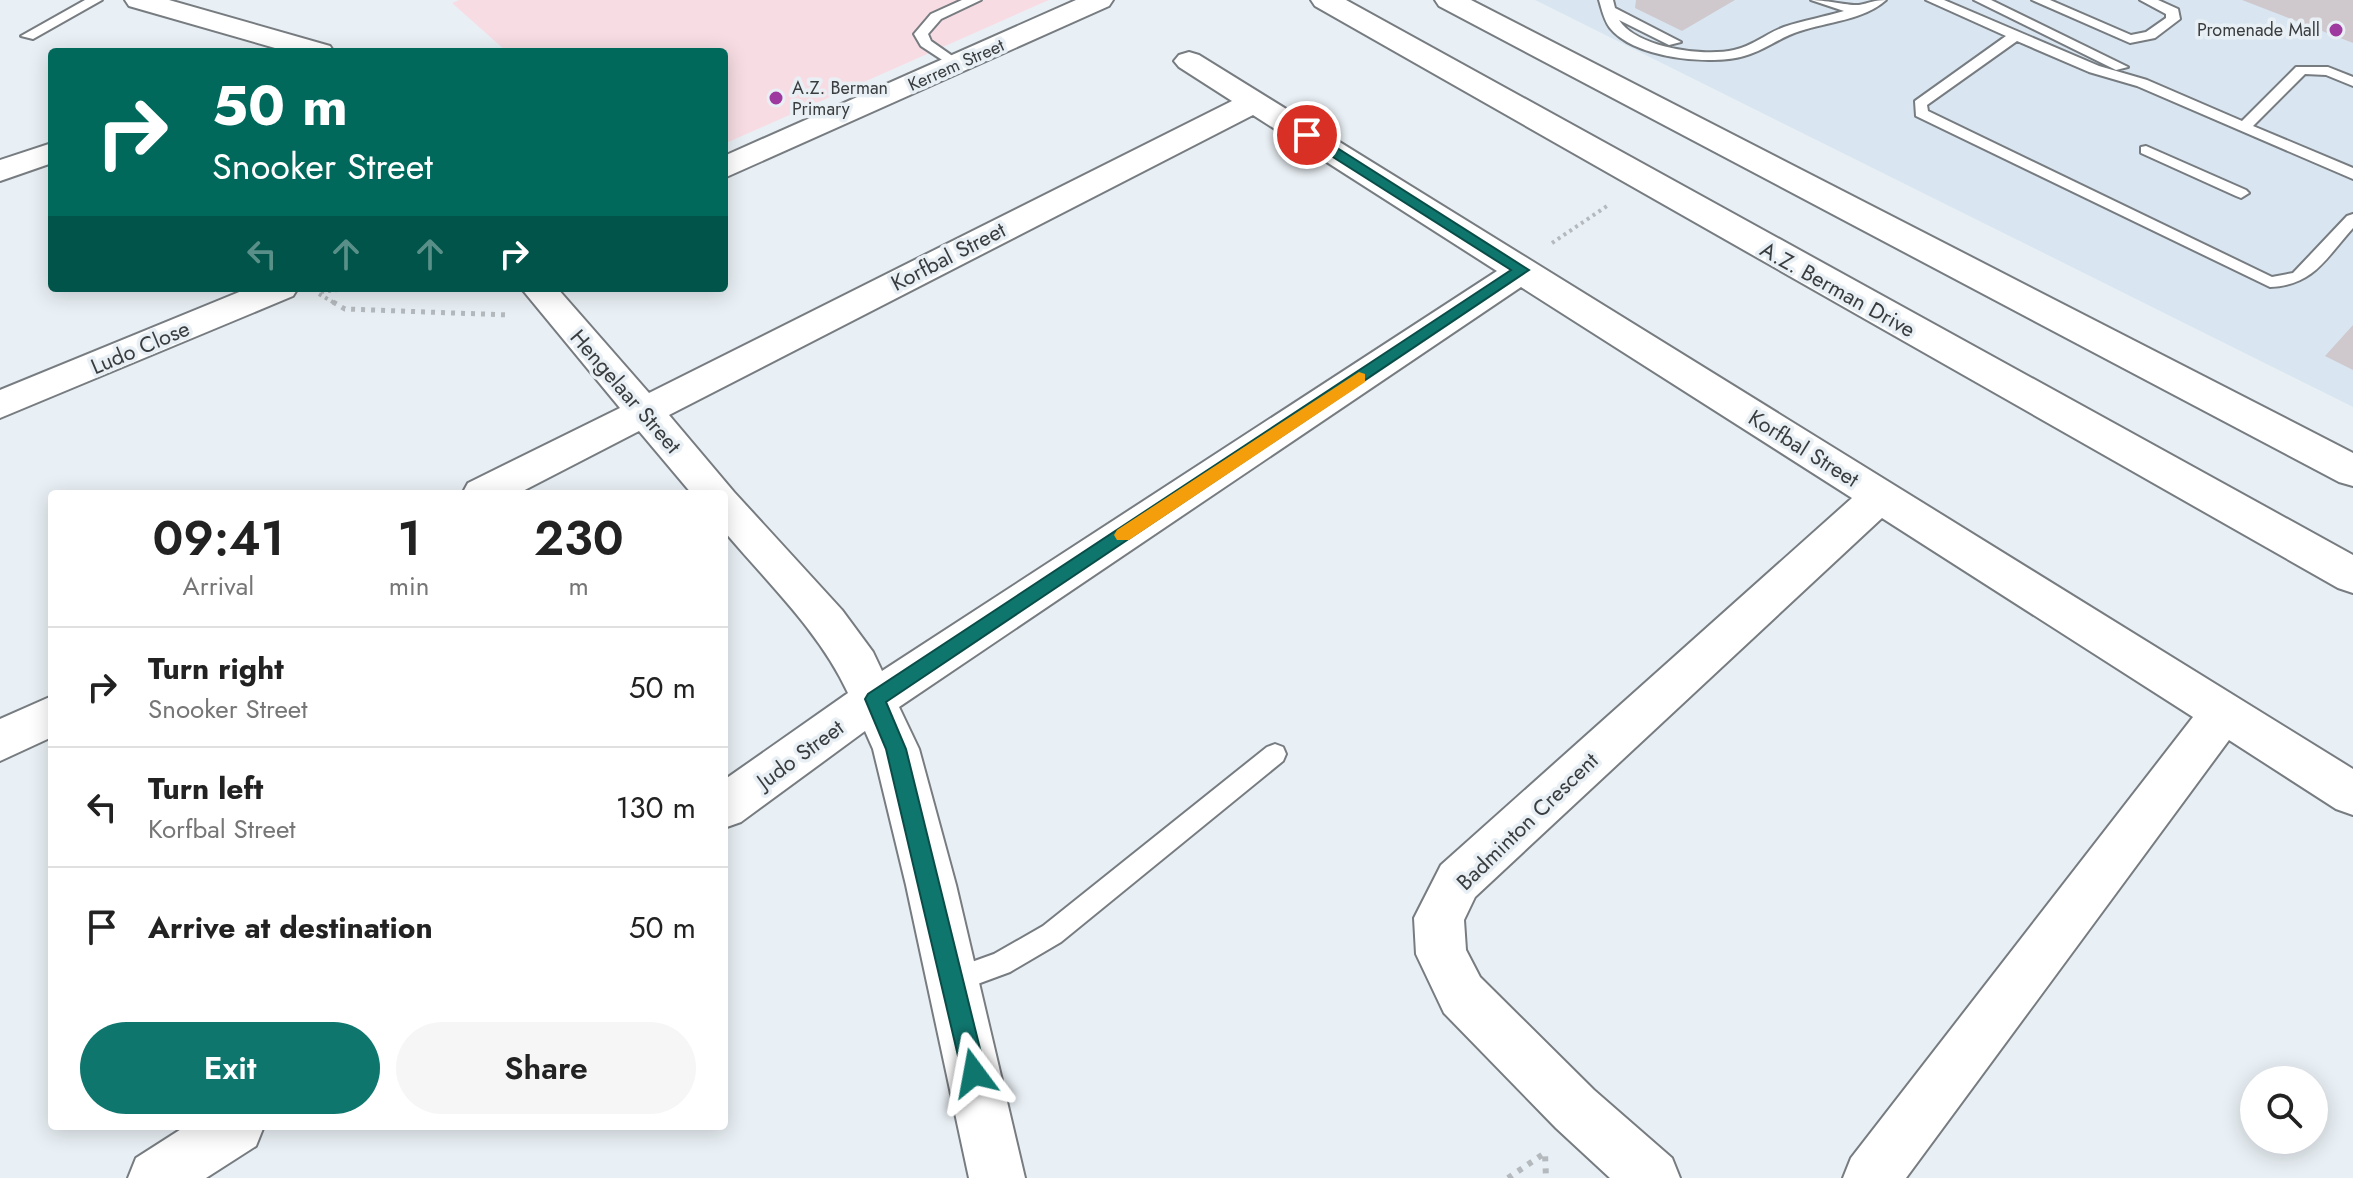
<!DOCTYPE html>
<style>
:root{--surface:#fff;--page:#f6f6f6;--text:#222;--muted:#767676;--line:#e0e0e0;--accent:#0f766e}
body{margin:0;font-family:Jost,sans-serif;background:var(--page);color:var(--text);height:100vh;display:flex;flex-direction:column;font-size:30px;white-space:nowrap}
*{box-sizing:border-box;margin:0}
p{font-size:26px;color:var(--muted)}
.icon{flex:none;width:44px;height:44px;fill:none;stroke:currentColor;stroke-width:2;stroke-linecap:round;stroke-linejoin:round}
.map{position:relative;flex:1;overflow:hidden}
.drawer{position:absolute;left:48px;top:490px;width:680px;height:640px;display:flex;flex-direction:column;background:var(--surface);border-radius:8px;box-shadow:0 4px 20px #0003}
.drawer>*{flex:none}
.top-card{position:absolute;left:48px;top:48px;width:680px;height:244px;border-radius:8px;box-shadow:0 4px 20px #0003;background:#00695c;color:#fff;overflow:hidden}
.buttons{position:absolute;left:2240px;top:1066px;display:grid;gap:16px}
.buttons a{display:grid;place-items:center;width:88px;height:88px;border-radius:50%;background:var(--surface);box-shadow:0 4px 20px #0003;font-size:40px}
.pin{position:absolute;display:grid;place-items:center;width:68px;height:68px;color:#fff;margin:-34px;border:4px solid #fff;border-radius:50%;box-shadow:0 2px 8px #0007}
.me{position:absolute;width:88px;margin:-44px;rotate:347deg;stroke-linejoin:round;filter:drop-shadow(0 0 6px #0008)}
.turn{display:flex;align-items:center;gap:28px;height:168px;padding:0 32px;font-size:36px}
.turn .icon{width:104px;height:104px;stroke-width:2.5}
.turn b{display:block;font-size:56px;line-height:68px}
.lanes{display:flex;align-items:center;height:76px;padding:0 32px;background:#0003;justify-content:center;gap:40px;direction:ltr}
.lanes .off{opacity:.35}
.eta{display:flex;justify-content:space-evenly;align-items:center;height:136px;text-align:center}
.eta b{font-size:48px;font-weight:600;line-height:56px}
.button{display:flex;gap:16px;margin-top:auto;padding:16px 32px}
.button a{flex:1;height:92px;border-radius:48px;background:var(--accent);color:#fff;font-size:32px;font-weight:600;line-height:92px;text-align:center}
.button a+a{background:var(--page);color:var(--text)}
ul{padding:0;list-style:none}
li{display:flex;align-items:center;gap:24px;height:120px;padding:0 32px;border-top:2px solid var(--line)}
li div{flex:1}
li b{display:block;font-size:30px}
li em{font-style:normal}
.map>svg:first-child{display:block}
</style>
<div class="map">
<svg width="2353" height="1178" viewBox="0 0 2353 1178">
<rect width="100%" height="100%" fill="#e9f0f5"/>
<path fill="#d9e6f1" d="M1535 0H2353V407Z"/>
<path fill="#f7dde3" d="M459 0H1049L724 144V52H507L452 3Z"/>
<path fill="#cfc9ce" d="M1636 0H1735L1682 31 1635 8Z
M2242 0H2353V43Z
M2353 325V370L2325 356Z"/>
<g fill="none" stroke-linecap="round" stroke-linejoin="round">
<g stroke="#777c81" stroke-width="4">
<path id="service" d="M85 0H102L33 39 21 36Z
M962 0H981L941 19 928 34 931 41 961 62 963 65 956 69 921 46 914 34 931 14Z
M1599 0H1613L1615 8 1681 42 1669 45 1619 20C1637 48 1704 57 1734 50 1753 46 1767 33 1784 27 1804 20 1825 17 1844 11L1811 0C1824 0 1851 6 1859 5 1869 3 1875 0 1886 0 1864 20 1827 22 1800 31 1780 37 1764 51 1744 56 1710 66 1634 58 1610 28 1604 20 1602 10 1599 0Z
M1926 0H1944L2099 66 2147 80 2242 121 2296 67H2328L2353 77V86L2326 75 2305 74 2253 126 2353 168V179L2137 86 2089 72 2017 41 1927 105 1928 111 2272 277 2293 273 2347 216 2353 214V228C2325 259 2314 285 2270 287L1916 116 1915 101 2006 36Z
M1974 0H1991L2128 67 2116 70Z
M2032 0H2050L2131 35 2146 32 2166 18V14L2140 0H2158L2178 9 2180 19 2155 38 2130 43Z
M2146 146 2246 190 2249 193 2241 198 2236 196 2141 153V147Z
M1275 744 1283 747 1286 754 1283 761 1061 942 1010 972 953 993 944 990 941 981 944 972 994 954 1043 926 1267 747Z"/>
</g>
<g stroke="#777c81" stroke-width="4">
<path id="minor" d="M125 0H169L330 46 334 52H289L129 6Z
M1076 0H1113L1109 6 724 178V156Z
M1189 52 1199 55 2353 769V815L2336 809 2229 740 1906 1178H1843L1851 1158 2193 717 1882 518 1475 897 1464 920 1466 950 1480 977 1594 1090 1672 1158 1680 1178H1610L1556 1128 1444 1013 1416 954 1414 918 1441 865 1852 498 1521 287 899 707 919 749 956 885 1025 1178H969L906 885 873 749 865 731 741 822 724 828V780L848 693C820 632 767 582 724 531V494H692L639 431 517 494H462L468 483 620 408 521 288H557L649 393 1232 101 1179 67 1174 61 1179 55ZM1253 115 1497 271 882 671 873 652 842 610 734 492 669 415Z
M52 143V163L0 181V160Z
M249 288H298L293 296 0 418V390Z
M52 696V737L0 761V719Z
M186 1126H264L256 1146 206 1178H128L136 1158Z"/>
</g>
<g stroke="#777c81" stroke-width="4">
<path id="secondary" d="M1311 0H1346L2353 555V593L2338 588 1315 6Z
M1435 0H1471L2353 453V486L2339 482 1439 6Z"/>
</g>
<path stroke="#b4b9be" stroke-width="4" stroke-dasharray="3 4" stroke-linecap="butt" d="M1552 243 1610 204
M321 292 353 288
M319 294 336 304"/>
<path stroke="#b4b9be" stroke-width="5" stroke-dasharray="4 6" stroke-linecap="butt" d="M333 302 345 309 509 315"/>
<path stroke="#b4b9be" stroke-width="6" stroke-dasharray="5 7" stroke-linecap="butt" d="M1508 1178 1545 1153 1546 1178"/>
<use href="#service" fill="#fff" fill-rule="evenodd"/>
<use href="#minor" fill="#fff" fill-rule="evenodd"/>
<use href="#secondary" fill="#fff" fill-rule="evenodd"/>
</g>
<path fill="#0f766e" stroke="#0a4d48" stroke-width="2" d="M1303 132H1312L1529 270 886 702 906 749 986 1073 982 1081 974 1085 966 1081 962 1073 886 749 865 699 868 694 1511 270 1303 138Z"/>
<path fill="#f59e0b" d="M1359 372 1365 374V382L1129 540H1117L1114 535 1117 530Z"/>
<g fill="#9e3a9f" stroke="#e9f0f5" stroke-width="3">
<circle cx="2336" cy="30" r="8"/>
<circle cx="776" cy="98" r="8"/>
</g>
<g text-anchor="middle" stroke-width="7" stroke-linejoin="round" paint-order="stroke">
<g font-size="18" fill="#3a3d3f" stroke="#e9f0f5" text-anchor="end">
<text x="2320" y="36">Promenade Mall</text>
<text x="792" y="94" text-anchor="start">A.Z. Berman<tspan x="792" dy="21">Primary</tspan></text>
</g>
<g font-size="18" fill="#3a3d3f" stroke="#e9f0f5">
<text transform="translate(956 65) rotate(-24)" y="6">Kerrem Street</text>
</g>
<g font-size="22" fill="#3a3d3f" stroke="#e9f0f5">
<text transform="translate(948 256) rotate(-27)" y="8">Korfbal Street</text>
<text transform="translate(1838 289) rotate(29)" y="8">A.Z. Berman Drive</text>
<text transform="translate(140 347) rotate(-23)" y="8">Ludo Close</text>
<text transform="translate(626 391) rotate(49)" y="8">Hengelaar Street</text>
<text transform="translate(1804 448) rotate(32)" y="8">Korfbal Street</text>
<text transform="translate(800 754) rotate(-36)" y="8">Judo Street</text>
<text transform="translate(1527 821) rotate(-44)" y="8">Badminton Crescent</text>
</g>
</g>
</svg>
<div class="buttons">
<a><svg class="icon" aria-label="search" viewBox="0 0 24 24"><circle cx="10" cy="10" r="6"/><path d="M15 15l6 6"/></svg></a>
</div>
<div class="pin" style="left:1307px;top:135px;background:#d93025"><svg class="icon" aria-label="arrive" viewBox="0 0 24 24"><path d="M6 21V4h12l-3 4 3 4H6"/></svg></div>
<svg class="me" style="left:974px;top:1073px" viewBox="-20 -20 40 40"><path d="M0-17L14 15 0 8-14 15z" fill="#0f766e" stroke="#fff" stroke-width="4"/></svg>
<div class="top-card">
<div class="turn"><svg class="icon" aria-label="right" viewBox="0 0 24 24"><path d="M7 20v-9h11M14 6l5 5-5 5"/></svg><div><b>50 m</b>Snooker Street</div></div>
<div class="lanes"><svg class="icon off" aria-label="left" viewBox="0 0 24 24"><path d="M17 20v-9H6M10 6l-5 5 5 5"/></svg><svg class="icon off" aria-label="ahead" viewBox="0 0 24 24"><path d="M12 20V5M6 11l6-6 6 6"/></svg><svg class="icon off" aria-label="ahead" viewBox="0 0 24 24"><path d="M12 20V5M6 11l6-6 6 6"/></svg><svg class="icon" aria-label="right" viewBox="0 0 24 24"><path d="M7 20v-9h11M14 6l5 5-5 5"/></svg></div>
</div>
<section class="drawer">
<div class="eta">
<div><b>09:41</b><p>Arrival</p></div>
<div><b>1</b><p>min</p></div>
<div><b>230</b><p>m</p></div>
</div>
<ul>
<li><svg class="icon" aria-label="right" viewBox="0 0 24 24"><path d="M7 20v-9h11M14 6l5 5-5 5"/></svg><div><b>Turn right</b><p>Snooker Street</p></div><em>50 m</em></li>
<li><svg class="icon" aria-label="left" viewBox="0 0 24 24"><path d="M17 20v-9H6M10 6l-5 5 5 5"/></svg><div><b>Turn left</b><p>Korfbal Street</p></div><em>130 m</em></li>
<li><svg class="icon" aria-label="arrive" viewBox="0 0 24 24"><path d="M6 21V4h12l-3 4 3 4H6"/></svg><div><b>Arrive at destination</b></div><em>50 m</em></li>
</ul>
<div class="button"><a>Exit</a><a>Share</a></div>
</section>
</div>
